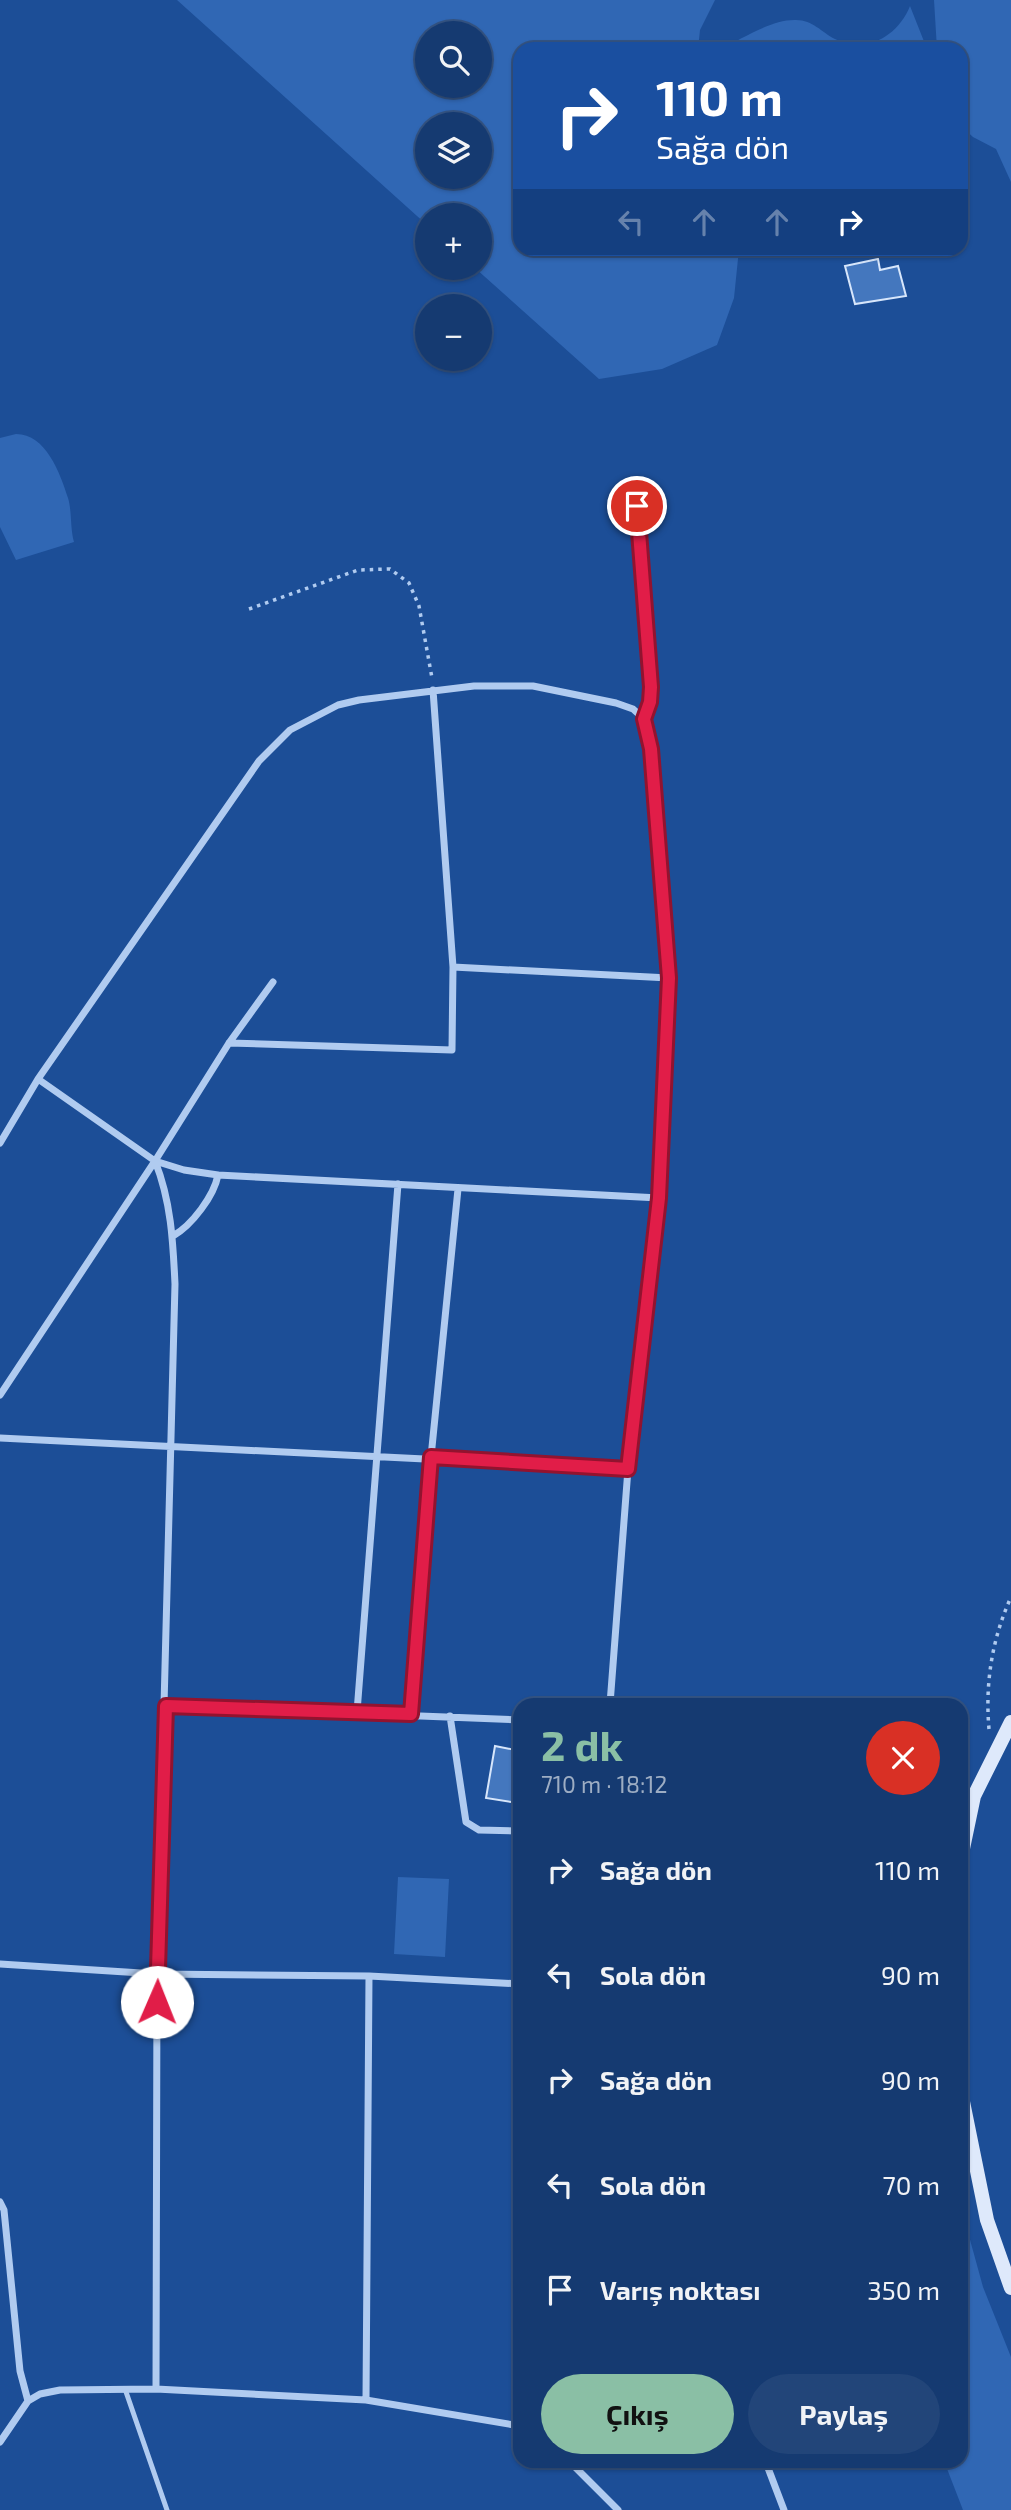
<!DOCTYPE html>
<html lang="tr">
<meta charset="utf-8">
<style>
:root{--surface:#153a71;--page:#224579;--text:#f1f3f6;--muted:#9dadc3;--line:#345484;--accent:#8abfa5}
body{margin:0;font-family:"Exo 2",sans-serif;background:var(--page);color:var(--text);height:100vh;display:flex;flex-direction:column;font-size:26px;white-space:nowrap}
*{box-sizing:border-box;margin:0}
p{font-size:23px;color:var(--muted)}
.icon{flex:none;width:38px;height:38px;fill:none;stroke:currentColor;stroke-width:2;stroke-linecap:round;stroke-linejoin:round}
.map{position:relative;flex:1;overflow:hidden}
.details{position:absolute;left:513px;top:1698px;width:455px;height:770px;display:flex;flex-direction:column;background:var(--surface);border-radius:21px;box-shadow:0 2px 5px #0004,0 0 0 2px var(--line)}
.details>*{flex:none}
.hud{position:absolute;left:513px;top:42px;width:455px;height:214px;border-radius:21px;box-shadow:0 2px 5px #0004,0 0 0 2px var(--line);background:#1a4fa0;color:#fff;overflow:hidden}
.tools{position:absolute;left:415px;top:21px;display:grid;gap:14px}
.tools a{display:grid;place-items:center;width:77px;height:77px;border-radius:50%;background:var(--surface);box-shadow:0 2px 5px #0004,0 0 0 2px var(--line);font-size:35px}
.pin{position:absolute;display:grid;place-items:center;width:60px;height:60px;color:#fff;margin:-30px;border:4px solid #fff;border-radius:50%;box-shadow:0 2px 7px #0007}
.me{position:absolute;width:77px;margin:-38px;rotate:1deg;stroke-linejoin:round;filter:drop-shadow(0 0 5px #0008)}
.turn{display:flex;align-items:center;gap:24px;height:147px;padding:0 28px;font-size:32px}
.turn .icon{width:91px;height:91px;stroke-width:2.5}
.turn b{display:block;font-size:49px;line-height:60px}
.lanes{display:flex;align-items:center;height:66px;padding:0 28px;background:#0003;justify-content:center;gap:35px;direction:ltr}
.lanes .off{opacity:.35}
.round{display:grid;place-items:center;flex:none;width:74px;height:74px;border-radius:37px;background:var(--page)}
.overview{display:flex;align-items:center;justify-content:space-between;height:119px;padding:0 28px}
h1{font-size:42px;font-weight:700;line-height:52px;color:var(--accent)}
.action{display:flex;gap:14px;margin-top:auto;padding:14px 28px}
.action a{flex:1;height:80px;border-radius:42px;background:var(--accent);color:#111;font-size:28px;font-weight:700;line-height:80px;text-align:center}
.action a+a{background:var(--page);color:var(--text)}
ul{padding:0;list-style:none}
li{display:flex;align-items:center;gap:21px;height:105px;padding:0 28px}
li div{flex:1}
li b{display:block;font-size:26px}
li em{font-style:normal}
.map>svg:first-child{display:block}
</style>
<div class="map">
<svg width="1011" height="2510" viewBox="0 0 1011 2510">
<rect width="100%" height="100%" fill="#1c4e97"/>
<path fill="#3067b4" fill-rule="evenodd" d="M177 0H715L700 30 698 49H520V248L739 249 734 298 717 345 662 369 599 379 475 268H480V215H427V225ZM480 33V86H427V33ZM480 124V177H427V124Z
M934 0H1011V182L996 149 973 137 961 126V49H937Z
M910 6 927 49H720C742 39 772 19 796 20 813 20 821 32 835 39 866 55 898 36 910 6Z
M16 434C46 434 60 473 68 498 72 511 70 528 74 542L16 560 0 527V438Z
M398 1877 449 1879 445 1957 394 1954Z
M961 2207 983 2287 1011 2357V2510H963L944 2461 961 2460Z"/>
<path fill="#4477be" stroke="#d7e6fb" stroke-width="2" d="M878 259 880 270 898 266 906 296 855 304 845 266Z
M495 1746 520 1751 518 1803 486 1798Z"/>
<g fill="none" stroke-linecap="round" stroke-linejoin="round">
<path stroke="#b0cbf0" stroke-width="3.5" stroke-dasharray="3.5 5" stroke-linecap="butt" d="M249 609 358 570 390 569 409 583 419 606 432 678
M989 1729C985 1683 992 1639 1011 1597"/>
<path stroke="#b0cbf0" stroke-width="5" d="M125 2389 167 2510"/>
<path stroke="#b0cbf0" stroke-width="7" d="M635 480 651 687V702L644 719
M453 967 669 978
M229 1043 452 1050 453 967 433 690
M38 1079 155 1161 184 1170 218 1175 659 1198
M0 1143 38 1079 259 761 290 730 338 705 359 700 474 686H533L616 703 633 709 644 719 650 732 669 978 659 1198 628 1469 610 1704
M173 1236C192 1225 214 1196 218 1175
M0 1395 155 1161
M0 1438 628 1469
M166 1706 520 1720
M357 1712 398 1184
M411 1714 431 1457 458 1189
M450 1716 466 1822 479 1830 520 1831
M0 1964 157 1974 369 1976 520 1984
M0 2202 4 2210 20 2371 28 2401
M156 2389 157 1974 175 1284C173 1241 171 1201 155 1161L229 1043 273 982
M366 2400 369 1976
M0 2442 28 2401 40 2394 60 2390 156 2389 366 2400 520 2426
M568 2460 618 2510
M765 2460 784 2510"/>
<path stroke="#dee9fb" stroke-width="14" d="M961 1858 974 1796 1011 1722
M961 2092 987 2220 1011 2288"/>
</g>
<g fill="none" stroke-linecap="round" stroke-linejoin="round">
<g stroke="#92132f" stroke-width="18">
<path id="route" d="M157 2002 166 1706 411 1714 431 1457 628 1469 659 1198 669 978 651 749 644 719 650 702 651 687 637 506"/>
</g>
<use href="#route" stroke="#e11d48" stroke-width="12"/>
</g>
</svg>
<div class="tools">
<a><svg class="icon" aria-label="search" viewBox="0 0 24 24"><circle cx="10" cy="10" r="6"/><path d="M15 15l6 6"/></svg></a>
<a><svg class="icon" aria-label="layers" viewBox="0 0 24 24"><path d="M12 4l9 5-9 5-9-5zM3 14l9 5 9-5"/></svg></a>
<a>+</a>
<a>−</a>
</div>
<div class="pin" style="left:637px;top:506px;background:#d93025"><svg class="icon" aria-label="arrive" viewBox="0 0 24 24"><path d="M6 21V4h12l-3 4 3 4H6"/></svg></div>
<svg class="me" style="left:157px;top:2002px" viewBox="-20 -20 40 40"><circle r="19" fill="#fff"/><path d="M0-13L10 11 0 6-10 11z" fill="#e11d48"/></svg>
<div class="hud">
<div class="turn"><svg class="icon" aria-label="right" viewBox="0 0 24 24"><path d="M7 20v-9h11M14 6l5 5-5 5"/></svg><div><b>110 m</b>Sağa dön</div></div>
<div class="lanes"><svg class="icon off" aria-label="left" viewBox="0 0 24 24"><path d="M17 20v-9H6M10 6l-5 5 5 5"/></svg><svg class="icon off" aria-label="ahead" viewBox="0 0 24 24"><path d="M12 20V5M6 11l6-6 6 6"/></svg><svg class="icon off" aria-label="ahead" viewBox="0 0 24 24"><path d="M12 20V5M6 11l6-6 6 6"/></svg><svg class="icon" aria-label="right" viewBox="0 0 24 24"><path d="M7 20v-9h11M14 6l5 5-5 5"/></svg></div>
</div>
<section class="details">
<div class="overview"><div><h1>2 dk</h1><p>710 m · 18:12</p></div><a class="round" style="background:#d93025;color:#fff"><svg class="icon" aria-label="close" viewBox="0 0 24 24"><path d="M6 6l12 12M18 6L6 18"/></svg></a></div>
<ul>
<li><svg class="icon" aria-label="right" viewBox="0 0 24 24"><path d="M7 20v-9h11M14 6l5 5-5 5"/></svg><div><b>Sağa dön</b></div><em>110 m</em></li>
<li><svg class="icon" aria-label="left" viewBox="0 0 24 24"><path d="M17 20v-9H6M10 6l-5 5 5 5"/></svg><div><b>Sola dön</b></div><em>90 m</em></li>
<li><svg class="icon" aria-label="right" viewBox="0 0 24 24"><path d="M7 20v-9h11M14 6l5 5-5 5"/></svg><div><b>Sağa dön</b></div><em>90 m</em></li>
<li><svg class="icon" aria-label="left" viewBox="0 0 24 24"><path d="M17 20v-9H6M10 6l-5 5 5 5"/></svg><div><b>Sola dön</b></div><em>70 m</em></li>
<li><svg class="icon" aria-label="arrive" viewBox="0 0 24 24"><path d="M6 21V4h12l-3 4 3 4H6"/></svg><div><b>Varış noktası</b></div><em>350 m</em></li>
</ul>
<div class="action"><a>Çıkış</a><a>Paylaş</a></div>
</section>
</div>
